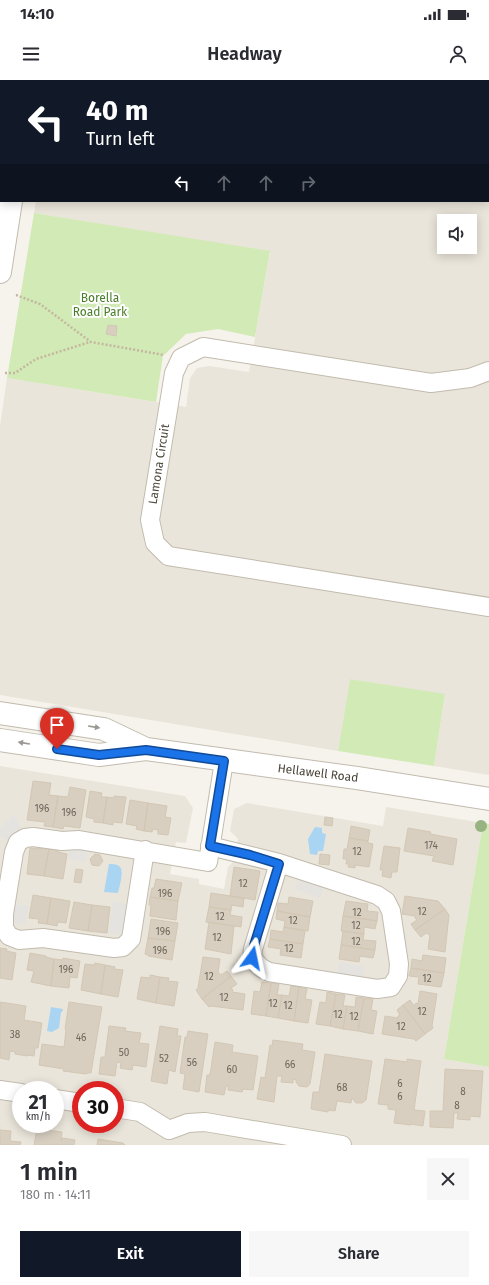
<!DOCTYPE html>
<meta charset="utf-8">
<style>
:root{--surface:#fff;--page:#f7f7f7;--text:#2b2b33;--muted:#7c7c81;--accent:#111827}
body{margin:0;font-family:"Fira Sans",sans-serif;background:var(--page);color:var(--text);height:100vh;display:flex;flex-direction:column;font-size:15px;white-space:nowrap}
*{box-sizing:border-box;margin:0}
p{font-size:13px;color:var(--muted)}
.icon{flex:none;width:22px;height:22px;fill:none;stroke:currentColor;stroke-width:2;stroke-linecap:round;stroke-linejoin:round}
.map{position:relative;height:1065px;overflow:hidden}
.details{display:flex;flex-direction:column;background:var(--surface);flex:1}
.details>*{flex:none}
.hud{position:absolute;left:0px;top:0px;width:489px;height:122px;box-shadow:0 2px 10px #0003;background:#111827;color:#fff;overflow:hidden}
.fabs{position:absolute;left:437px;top:134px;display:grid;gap:8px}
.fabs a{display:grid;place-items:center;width:40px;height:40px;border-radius:0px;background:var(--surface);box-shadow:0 2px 10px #0003;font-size:20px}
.speed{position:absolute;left:12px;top:1001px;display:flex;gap:8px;font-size:20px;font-weight:700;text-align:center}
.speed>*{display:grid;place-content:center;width:52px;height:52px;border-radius:50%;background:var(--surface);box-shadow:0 2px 10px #0003;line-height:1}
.speed small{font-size:10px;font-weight:400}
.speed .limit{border:6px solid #d22;background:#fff;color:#111}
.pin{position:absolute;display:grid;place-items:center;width:34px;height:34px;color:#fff;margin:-41px -17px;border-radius:50% 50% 50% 0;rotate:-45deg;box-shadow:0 0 4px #0007}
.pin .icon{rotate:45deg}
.me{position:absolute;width:44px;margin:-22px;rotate:12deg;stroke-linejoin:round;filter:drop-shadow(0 0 3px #0008)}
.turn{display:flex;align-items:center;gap:14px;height:84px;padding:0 20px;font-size:18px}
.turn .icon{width:52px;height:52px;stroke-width:2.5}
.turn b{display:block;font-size:28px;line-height:34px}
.lanes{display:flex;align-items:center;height:38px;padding:0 20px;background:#0003;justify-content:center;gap:20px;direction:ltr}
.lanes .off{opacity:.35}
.round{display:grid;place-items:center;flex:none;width:42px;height:42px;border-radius:0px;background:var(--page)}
.headline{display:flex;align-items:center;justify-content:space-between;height:68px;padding:0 20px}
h1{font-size:24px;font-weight:600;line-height:30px}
.action{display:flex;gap:8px;margin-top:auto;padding:8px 20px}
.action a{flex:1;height:46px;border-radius:0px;background:var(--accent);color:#fff;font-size:16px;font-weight:600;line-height:46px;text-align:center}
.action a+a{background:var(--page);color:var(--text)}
.status{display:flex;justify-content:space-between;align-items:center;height:28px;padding:0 20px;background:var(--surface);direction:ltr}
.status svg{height:11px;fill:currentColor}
header{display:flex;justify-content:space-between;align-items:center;height:52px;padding:0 20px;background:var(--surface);font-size:18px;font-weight:600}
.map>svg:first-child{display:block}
</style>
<div class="status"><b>14:10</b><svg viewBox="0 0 49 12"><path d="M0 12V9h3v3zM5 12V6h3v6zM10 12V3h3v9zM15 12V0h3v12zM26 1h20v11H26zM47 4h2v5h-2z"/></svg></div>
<header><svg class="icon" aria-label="menu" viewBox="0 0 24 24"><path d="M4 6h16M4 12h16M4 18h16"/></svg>Headway<svg class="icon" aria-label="person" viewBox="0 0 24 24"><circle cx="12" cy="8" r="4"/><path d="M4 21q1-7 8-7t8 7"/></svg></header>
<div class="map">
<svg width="489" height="1065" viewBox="0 0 489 1065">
<rect width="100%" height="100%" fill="#f6f3ec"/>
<path fill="#eae5da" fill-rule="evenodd" d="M54 0H475V1H54Z
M488 17H489V695L434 686 445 615 350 599 338 671 0 615V346L7 298 186 327 190 298 197 288 209 286 249 292 270 172 34 133 36 121H488ZM444 141H470V167H444Z
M0 686 185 716 193 728 186 763 176 762 170 794 199 799V804L224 809 228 787 235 780 238 759 230 751 234 729 247 723 383 746 386 727 483 743 444 979 489 987V1065H0ZM21 1010H55V1044H21ZM81 1010H115V1044H81Z"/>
<path fill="#d2eab5" d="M34 133 270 171 255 257 218 249 186 254 163 276 156 322 7 298Z
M350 599 445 614 434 686 338 671Z
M483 743 489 744V987L444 979Z"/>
<path fill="#e5e3e0" d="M14 734 21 748 9 761 0 757V748Z
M70 768H88L86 782 68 779Z
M299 798 324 805 321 818 295 809Z
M113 821 126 824 121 855 108 854Z
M14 824 29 826 25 845 11 842Z
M339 882 365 887 363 900 337 895Z"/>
<path fill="#a9d4f2" d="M315 747 322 748V753L326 754 323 771H318L317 775 310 774 308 759Z
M109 784C112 784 116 784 119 786 125 790 119 807 118 813L104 812Z
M51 927 63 929 62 932H61L59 948 52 952 47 951Z"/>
<path fill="#d8cfc1" stroke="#d3c7b4" d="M108 245 117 246 116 256 106 254Z
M33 701 51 703 49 715 58 716 53 747 44 746 45 742 27 740Z
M70 707 86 710 80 748 64 746 63 749 53 747 58 716 68 717Z
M90 711 102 713 101 717H107L103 743 94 742V739L86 737Z
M114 716 126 717 122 743 113 742V745L103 743 107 717 114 718Z
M130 720 148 723 144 751 136 749 137 746 126 744Z
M148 723 167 726 165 737 171 738 168 755 158 754V750L153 749 152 752 144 751Z
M325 737 333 738 332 746 324 745Z
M351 746 370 750 368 761 349 758Z
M408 748 431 752 430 754 457 759 453 785 432 781 434 776 404 771Z
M349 758 368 761V763L373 764 369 787 355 785V788L348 787 349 784H346L347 779H343L344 769H347Z
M384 766 400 768 397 792H392L391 798 382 796 383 790H380Z
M41 767 49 769 44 796 27 794 30 768 41 769Z
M49 769 59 770 58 772 67 774 63 799 44 796Z
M95 774 100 775 103 781 99 786 92 785 90 779Z
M320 774 330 775 329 785 319 784Z
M234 787 260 791 255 820 230 816Z
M76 789 83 790 81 803 74 802Z
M156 799 182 803 178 821 150 817 152 808H154Z
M211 813 244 818 243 827 232 825 231 830 209 827Z
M33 815 51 818 47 844 38 843 39 839 29 838Z
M405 816 438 821 445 829 415 850 411 844 417 840 415 838V836L402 834Z
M150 817 178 821 176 840 150 836 151 825H149Z
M289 817 313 821 310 837 277 831 278 823 288 824Z
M51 818 70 821 66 843 58 842 57 846 47 844Z
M346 821 368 824 367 831 378 832 377 841 343 836Z
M74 822 92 825 88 851 69 848Z
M92 825 110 827 107 853 88 851Z
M209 827 231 830 230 835 242 837 241 847 206 842Z
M445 829 449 835 445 872 428 869 430 855 426 853 421 857 415 850Z
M277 831 310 837 308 851 284 847 285 841 276 839Z
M343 836 377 841 375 849 364 847V854L341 851Z
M151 839 178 843 175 861 148 858Z
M209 842 234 846 231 874 205 869Z
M284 847 305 851 303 864 270 859 271 850 283 852Z
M343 851 364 854 363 860 376 861 375 870 341 865Z
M148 858 175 861 172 880 148 876V875L145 874Z
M270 859 303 864 301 878 280 875 281 869 268 867Z
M341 865 375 870 373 878 360 876 359 882 339 879Z
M0 868 7 869 6 871 16 873 12 900 0 898Z
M30 873 46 876V877L54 879 51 906 31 902 34 891 27 890Z
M423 875 446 878 444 893 411 888 412 879 422 881Z
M203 877 220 879 218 892 221 895 227 891 231 896 202 919 196 910 198 908Z
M63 878 80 881 77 898 70 897 69 908 51 906 54 879 63 880Z
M95 883 105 885 101 914 81 910 85 884 94 885Z
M105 885 115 887 114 889 123 890 118 917 101 914Z
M411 888 444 893 441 907 418 904 419 897 409 896Z
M150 895 160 897 156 923 137 919 141 897 150 898Z
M231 896 237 904 231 908 233 910 232 912 245 914 243 930 211 926 209 927 202 919Z
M160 897 169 898 168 901 178 902 174 926 156 923Z
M262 902 271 903 266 936 251 934 254 911 260 912Z
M271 903 279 904 277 915H282L278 938 266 936Z
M291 906 299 907 294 941 278 938 282 915 289 916Z
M299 907 307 909 305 919 312 920 308 943 294 941Z
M420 911 437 914 432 946 433 948 425 954 403 925 410 920 414 926 416 923 418 924Z
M327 912 336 914 330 946 316 944 320 922 326 923Z
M336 914 345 915 343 926H347L343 949 330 946Z
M356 917 364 918 358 951 343 949 347 926 355 927Z
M364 918 373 919 371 930 377 931 373 954 358 951Z
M0 922 26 926 24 940 42 943 38 968H35L34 976 27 975V976L15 974V972L10 971 9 980 0 978Z
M69 922 102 927 91 993H88L86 994 63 991 64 989 39 985 42 964 64 967 66 950 65 949Z
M403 925 425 954 416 961 414 959 382 954 385 936 398 938V936L400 935 397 930Z
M109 946 126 948 125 951 141 953 139 963 149 964 146 987 133 985 132 990 120 988 121 983 117 982 115 996 99 994 101 977H105Z
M160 946 178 949 177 956H181L175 992 169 990 167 1004 151 1001Z
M188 951 208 954 199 1012 183 1009 185 994 180 993 185 957H187Z
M273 960 303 964 302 970 315 972 310 1004 307 1007 299 1006 296 1002V1000L293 999V1003L281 1002 282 996H277L274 1022 257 1019 261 997 265 998 270 965 272 966Z
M215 962 233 965 232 972 258 976 253 1010 243 1009 242 1012 228 1010V1006H226L224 1015 205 1012 207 995H210Z
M325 974 372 981 366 1020 362 1023H356L352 1018 351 1023 337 1021 335 1031 328 1030V1032L311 1029 313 1012H319Z
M385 979 407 982V979L421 981 414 1030 425 1031 423 1046 411 1044V1045L394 1043 396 1030 388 1029V1025L378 1024Z
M445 989 483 991 480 1037 470 1036V1040L457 1039 458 1033H454L453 1048 430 1047V1031H443Z
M37 1049 62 1052 61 1061H62V1058L75 1060 74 1065H34Z
M0 1050 11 1051 10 1061 21 1062 20 1065H0Z
M98 1059 123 1063 125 1065H97Z"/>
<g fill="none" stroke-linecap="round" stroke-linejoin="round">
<g stroke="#c2bbae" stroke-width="11">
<path id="service" d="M185 1V0"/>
</g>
<g stroke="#c2bbae" stroke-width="20">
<path id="minor" d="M489 291 470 298 431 303 203 267 181 278 174 293 150 440 155 463 168 476 489 527
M210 766 279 783 377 815 386 821 391 831 399 884 398 896 391 907 377 909 269 892 260 887 252 878 253 869 279 783
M145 770 131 859 123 867 114 868 43 858 19 860 9 856 4 848V834L14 772 18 762 25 758 33 757 62 761 79 760 208 782 224 681
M0 1010 21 1013
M55 1019 81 1023
M115 1028 140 1032 169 1050
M169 1050 188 1043 205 1042 342 1065"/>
</g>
<g stroke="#c2bbae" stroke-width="24">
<path id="tertiary" d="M30 1V0
M0 192 11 121
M0 633 104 649 146 669
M0 660 99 675 146 669 357 698 489 719"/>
</g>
<path stroke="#c4b79f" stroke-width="2.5" stroke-dasharray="2 2" stroke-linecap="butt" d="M16 215 40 224 91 262 164 275
M5 293H15L36 279 90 262"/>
<use href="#service" stroke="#fff" stroke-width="9"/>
<use href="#minor" stroke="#fff" stroke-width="18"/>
<use href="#tertiary" stroke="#fff" stroke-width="22"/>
</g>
<circle fill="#97b381" cx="481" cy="746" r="6"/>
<defs><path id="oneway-solid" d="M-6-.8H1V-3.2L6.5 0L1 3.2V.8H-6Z"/></defs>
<g fill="#9c9892">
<use href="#oneway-solid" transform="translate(94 647) rotate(9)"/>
<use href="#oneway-solid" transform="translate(24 663) rotate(-171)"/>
</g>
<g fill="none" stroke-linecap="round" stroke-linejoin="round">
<g stroke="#114b97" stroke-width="10">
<path id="route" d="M57 669 99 675 146 670 224 681 210 766 250 775 279 784 253 869 252 878"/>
</g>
<use href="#route" stroke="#1a73e8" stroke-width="7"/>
</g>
<g text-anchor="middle" stroke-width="4" stroke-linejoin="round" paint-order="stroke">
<g font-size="10" fill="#6e675b">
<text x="42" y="732">196</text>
<text x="69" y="736">196</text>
<text x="431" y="769">174</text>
<text x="357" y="775">12</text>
<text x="243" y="807">12</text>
<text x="165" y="817">196</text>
<text x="422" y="835">12</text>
<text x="357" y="836">12</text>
<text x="220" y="840">12</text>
<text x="293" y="844">12</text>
<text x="356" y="849">12</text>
<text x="163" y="855">196</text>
<text x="217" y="861">12</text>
<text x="356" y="865">12</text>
<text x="289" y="872">12</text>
<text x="160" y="874">196</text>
<text x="66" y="893">196</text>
<text x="209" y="900">12</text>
<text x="427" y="902">12</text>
<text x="224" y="921">12</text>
<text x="273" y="927">12</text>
<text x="288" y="929">12</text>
<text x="422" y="935">12</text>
<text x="338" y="938">12</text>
<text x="354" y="940">12</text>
<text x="401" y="950">12</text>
<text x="15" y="958">38</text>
<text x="81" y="961">46</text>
<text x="124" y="976">50</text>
<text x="164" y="982">52</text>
<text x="192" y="986">56</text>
<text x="290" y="988">66</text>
<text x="232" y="993">60</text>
<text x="400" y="1007">6</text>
<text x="342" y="1011">68</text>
<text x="463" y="1015">8</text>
<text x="400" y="1020">6</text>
<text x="457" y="1029">8</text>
</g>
<g font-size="12" fill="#4a7f2a" stroke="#fff">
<text x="100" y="222">Borella<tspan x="100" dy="14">Road Park</tspan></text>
</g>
<g font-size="12" fill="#4b4439" stroke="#fff">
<text transform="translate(159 384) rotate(-81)" y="4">Lamona Circuit</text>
<text transform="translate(318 693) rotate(7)" y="4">Hellawell Road</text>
</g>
</g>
</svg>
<div class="fabs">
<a><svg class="icon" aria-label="sound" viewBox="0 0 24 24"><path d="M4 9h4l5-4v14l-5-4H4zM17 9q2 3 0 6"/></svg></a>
</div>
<div class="speed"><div>21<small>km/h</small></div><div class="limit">30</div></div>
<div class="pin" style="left:57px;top:669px;background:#d93025"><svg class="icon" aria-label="arrive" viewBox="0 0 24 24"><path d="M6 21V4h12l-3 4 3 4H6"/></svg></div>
<svg class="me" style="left:252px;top:878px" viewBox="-20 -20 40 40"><path d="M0-17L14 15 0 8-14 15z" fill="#1a73e8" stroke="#fff" stroke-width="4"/></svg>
<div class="hud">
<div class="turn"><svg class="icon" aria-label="left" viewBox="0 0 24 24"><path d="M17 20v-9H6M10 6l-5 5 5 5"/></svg><div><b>40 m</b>Turn left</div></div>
<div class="lanes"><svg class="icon" aria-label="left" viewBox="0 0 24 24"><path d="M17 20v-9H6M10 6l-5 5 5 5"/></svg><svg class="icon off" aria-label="ahead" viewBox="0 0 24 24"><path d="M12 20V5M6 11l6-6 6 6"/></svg><svg class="icon off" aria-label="ahead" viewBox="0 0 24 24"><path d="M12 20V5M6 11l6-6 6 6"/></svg><svg class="icon off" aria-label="right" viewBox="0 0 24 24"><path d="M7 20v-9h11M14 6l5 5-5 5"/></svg></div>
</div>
</div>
<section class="details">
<div class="headline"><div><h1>1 min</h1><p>180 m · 14:11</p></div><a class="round"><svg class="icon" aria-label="close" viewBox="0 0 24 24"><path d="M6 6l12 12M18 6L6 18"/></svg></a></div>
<div class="action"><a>Exit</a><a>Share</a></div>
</section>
